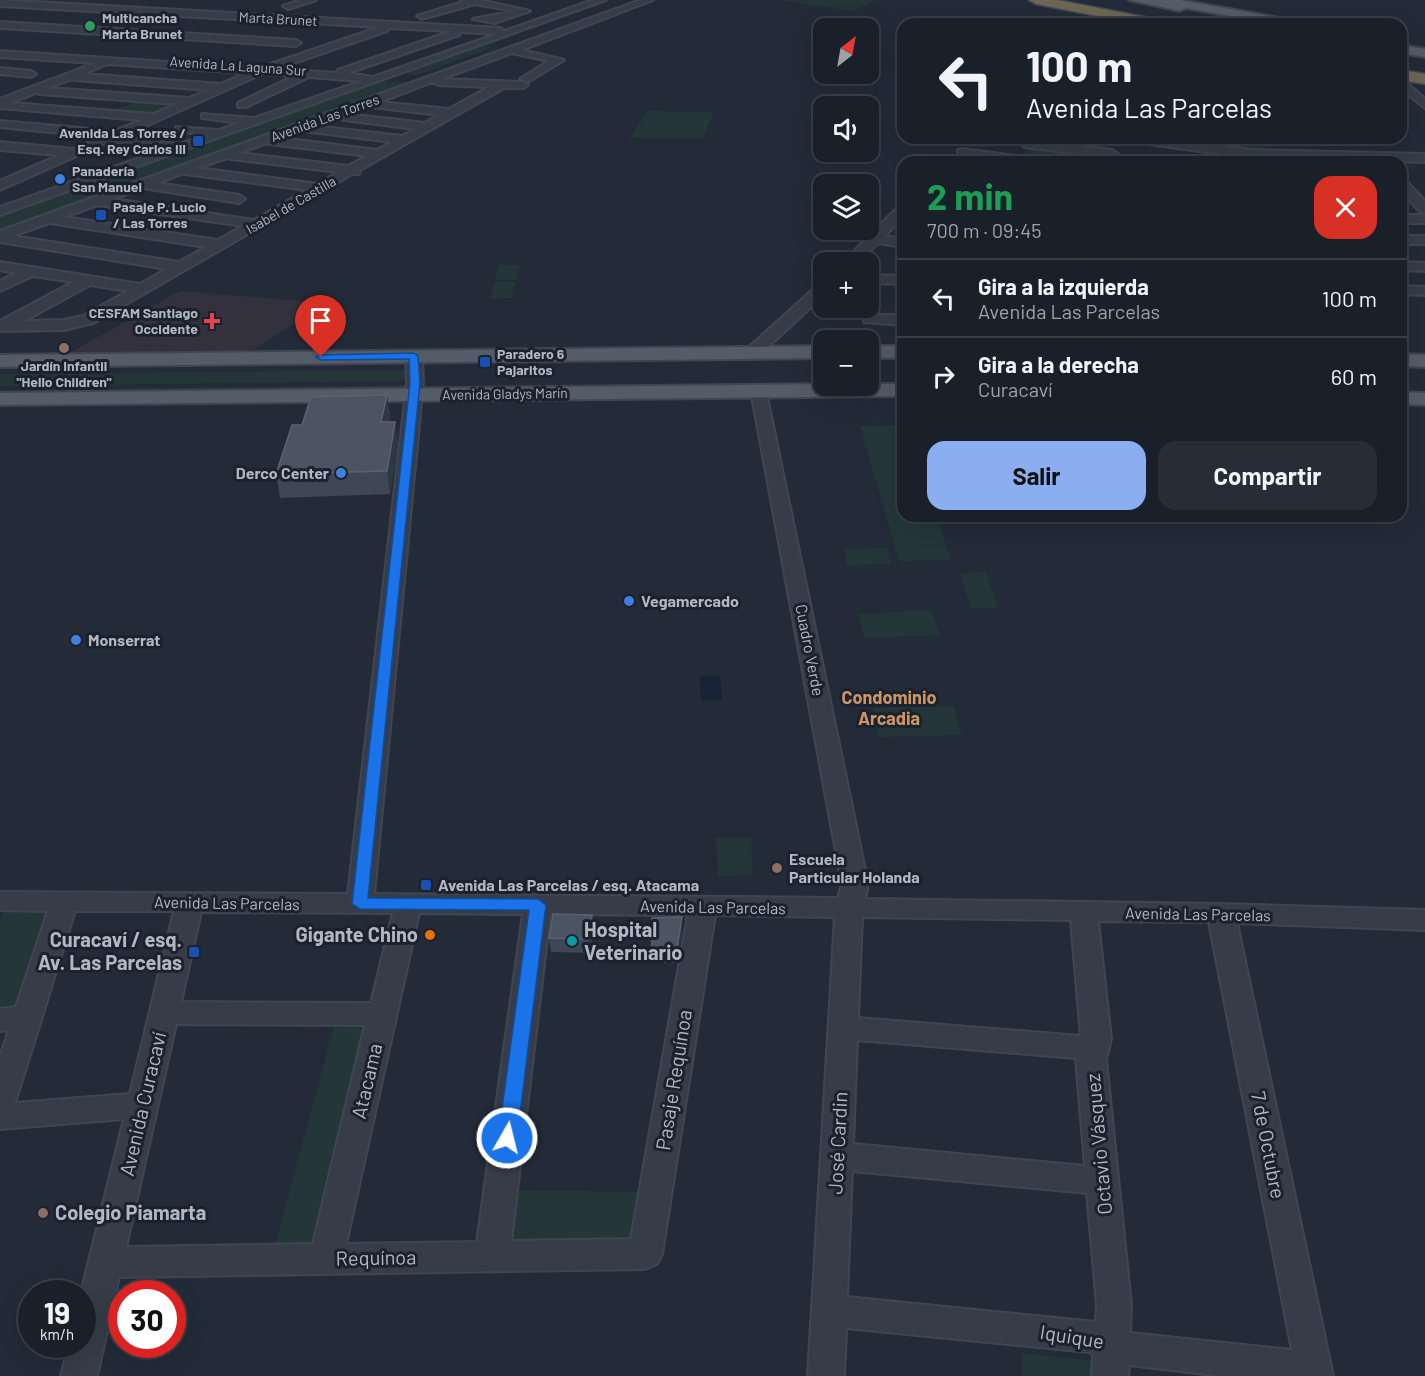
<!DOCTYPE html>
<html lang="es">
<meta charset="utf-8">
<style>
:root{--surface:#1a202a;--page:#272d36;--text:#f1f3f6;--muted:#9fa3a8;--line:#383e47;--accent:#8baef0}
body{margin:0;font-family:Barlow,sans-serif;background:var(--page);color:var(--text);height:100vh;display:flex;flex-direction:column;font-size:22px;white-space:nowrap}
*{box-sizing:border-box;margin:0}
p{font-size:20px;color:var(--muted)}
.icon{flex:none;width:33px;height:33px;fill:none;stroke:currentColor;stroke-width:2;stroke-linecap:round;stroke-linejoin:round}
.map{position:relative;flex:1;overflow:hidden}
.details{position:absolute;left:897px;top:156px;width:510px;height:366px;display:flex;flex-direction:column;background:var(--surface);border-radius:18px;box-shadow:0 6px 24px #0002,0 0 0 2px var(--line)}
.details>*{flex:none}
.guide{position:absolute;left:897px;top:18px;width:510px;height:126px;border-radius:18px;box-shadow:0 6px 24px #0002,0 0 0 2px var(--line);background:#1a202a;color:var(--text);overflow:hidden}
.needle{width:39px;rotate:31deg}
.fabs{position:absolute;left:813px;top:18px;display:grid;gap:12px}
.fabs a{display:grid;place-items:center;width:66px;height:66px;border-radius:12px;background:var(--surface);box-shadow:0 6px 24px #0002,0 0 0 2px var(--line);font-size:30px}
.speed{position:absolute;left:18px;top:1280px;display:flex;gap:12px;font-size:30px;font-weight:700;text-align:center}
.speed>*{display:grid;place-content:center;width:78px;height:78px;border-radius:50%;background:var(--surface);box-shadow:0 6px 24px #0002,0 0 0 2px var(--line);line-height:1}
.speed small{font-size:15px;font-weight:400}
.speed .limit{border:9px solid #d22;background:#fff;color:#111}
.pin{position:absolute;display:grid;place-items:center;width:51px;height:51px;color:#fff;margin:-62px -26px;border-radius:50% 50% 50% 0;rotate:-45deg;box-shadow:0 0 6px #0007}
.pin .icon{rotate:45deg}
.me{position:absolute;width:66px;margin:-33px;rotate:8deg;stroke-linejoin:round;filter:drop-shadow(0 0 4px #0008)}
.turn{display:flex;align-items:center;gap:21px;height:126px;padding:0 30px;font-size:27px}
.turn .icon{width:78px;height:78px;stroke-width:2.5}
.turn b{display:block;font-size:42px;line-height:51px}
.round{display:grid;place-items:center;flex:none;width:63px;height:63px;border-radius:18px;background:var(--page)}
.headline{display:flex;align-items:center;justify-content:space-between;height:102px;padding:0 30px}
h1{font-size:36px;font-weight:700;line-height:45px;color:#1e9e55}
.cta{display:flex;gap:12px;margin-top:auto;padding:12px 30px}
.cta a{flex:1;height:69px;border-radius:18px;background:var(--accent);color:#111;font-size:24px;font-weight:700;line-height:69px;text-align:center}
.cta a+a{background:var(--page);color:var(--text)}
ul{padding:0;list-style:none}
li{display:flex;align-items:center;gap:18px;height:78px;padding:0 30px;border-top:2px solid var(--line)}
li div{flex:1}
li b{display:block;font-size:22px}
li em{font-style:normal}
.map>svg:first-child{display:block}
</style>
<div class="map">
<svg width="1425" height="1376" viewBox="0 0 1425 1376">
<rect width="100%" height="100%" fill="#232b38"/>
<path fill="#33313d" d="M180 291 325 303 247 354 64 356Z"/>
<path fill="#253639" d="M780 0H876L853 11Z
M513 33 520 34 487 46 493 47 417 75 397 74Z
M382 81 414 82 0 232V215Z
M140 100 183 103 153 116 109 113Z
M647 111 714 112 702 139 630 138Z
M1165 138H1245L1265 141 1263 153 1164 140Z
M1031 146 1106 155 1101 162 1019 159Z
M499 265H519L516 280H495Z
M495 282H516L512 298 490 299Z
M409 370 407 381 0 386V374Z
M407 385 406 391 0 396V390Z
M903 425V516H936L951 560 899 561 860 426Z
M887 548 891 564 847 565 844 549Z
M986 572 998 608H971L960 573Z
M931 610 940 635 865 638 858 614Z
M954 706 961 735 879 737 873 708Z
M751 837 753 875 718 876 716 838Z
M50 905 16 1008 0 1010V922L5 908Z
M336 1019H375L320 1246H275Z
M514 1190 642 1192 632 1245 505 1248Z
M1021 1353 1095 1361 1096 1376H1022Z"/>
<path fill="#172234" d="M700 676H720L722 700H701Z"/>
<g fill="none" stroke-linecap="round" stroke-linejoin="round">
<g stroke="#404651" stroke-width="4">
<path id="minor" d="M0 0 500 28 505 31 593 0H606L0 215V207L165 149 108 142 0 190V181L59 155 0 150V142L73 149 101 137 0 127V121L114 131 141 120 0 108V99L95 63 0 57V51L259 68 380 27 0 6ZM388 28 452 31 338 70 337 73 276 69 387 31ZM460 32 497 34 373 77 348 73 459 35ZM107 64 246 73 221 84 84 74ZM262 74 294 76 238 103V107H246L309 77 362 81 254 118 202 114V118L240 123 219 130 176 127V131L205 135 180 144 121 137ZM72 79 75 80 209 90 189 98 48 88ZM36 93 40 94 177 104 153 114 11 103Z
M301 0H316L288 9 283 6Z
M461 0H480L530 11 494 23 473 19 514 11 475 4 422 19 417 16 463 2Z
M641 0H653L522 50 564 60 529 81 520 79 549 61 512 53 442 79 523 82 528 85 523 88H504L360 170 359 174H352L93 323 64 330 0 331V321L73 282 33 276 0 291V281L16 273 0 270V262L140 284 167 269 0 242V231ZM433 82 438 85 489 87 449 109 380 102ZM368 106 372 107 439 115 425 123 347 114ZM334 119H337L415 129 402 136 314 126ZM300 131H303L392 142 377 150 281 138ZM267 143 270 144 367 156 348 166 240 153ZM227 158 231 159 338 172 318 184 198 168ZM184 173 185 174 307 190 254 220 113 199 143 188 239 203 245 199 239 195 157 183ZM98 205 243 226 218 240 64 217ZM49 223H50L206 247 179 262 13 236ZM90 285 128 291 83 316 64 320 24 321Z
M0 22 296 40 301 43 296 46 0 28Z
M0 68 31 71 36 74 31 77 0 74Z
M1401 84H1408L1425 99V108L1401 89Z
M1127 138H1159L1251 150 1425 154V162L1251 158 1133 142Z
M1252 138H1276L1278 140 1272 144Z
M1028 140 1112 150 1118 154 1112 158 1024 147 1022 144Z
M962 149 1032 158 1038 162H1004L958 156V150Z
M1401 179 1405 180 1425 201V213L1420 212 1401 191Z
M903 206V217L885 236 903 239V247L878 243 858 262H843L898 207Z
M1401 215H1425V223H1401Z
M1401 236H1425V244H1401Z
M1401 262 1425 263V271L1401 270Z
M868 275 903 276V284L868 283Z
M824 283V295L758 356H746L744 353 746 350 819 284Z
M1401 286 1425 287V295L1401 294Z
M868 303 877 307V315H903V325L864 322 861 308H868Z
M414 351 422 356 423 383 374 894 838 898 842 884 751 391 753 387H765L868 884 865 899 1221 904 1425 910V930L1237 923 1333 1376H1222L1129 1365 1128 1376H1092L1093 1354 1089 1352 846 1328 844 1376H808L835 917 715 915 662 1254 657 1264 645 1269 119 1277 97 1376H61L69 1344H82L81 1293 124 1119 0 1129V1057L9 1030 0 1031V1009L16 1007 48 911 0 910V892L348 894 407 383 406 356ZM75 911H174L130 1094 15 1103ZM201 912 393 913 371 1003 181 1002ZM419 913 523 914 477 1242 346 1244ZM550 914 688 915 631 1239 511 1241ZM862 917 1071 920 1081 1036 858 1018ZM1098 921 1209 922 1292 1350 1130 1333 1131 1305 1106 1059 1111 1039ZM176 1024 365 1025 313 1244 126 1247ZM857 1040 1076 1058 1085 1166 853 1144ZM852 1171 1087 1193 1097 1305 1096 1322 847 1297Z"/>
</g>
<g stroke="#404651" stroke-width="4">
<path id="major" d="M1129 0H1180L1291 20 1297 24H1272L1186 8 1180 11Z
M1401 45 1425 49V57L1401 53Z
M824 346V358L0 367V355Z
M868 346H903V358H868Z
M1401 354 1425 355V367L1401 366Z
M824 384H903V396L0 405V393Z
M1401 392 1425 393V405L1401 404Z"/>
</g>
<g stroke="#414853" stroke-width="3">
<path id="highway" d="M1029 0H1057L1160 20 1167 24H1139L1036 4Z
M1401 70 1425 74V84L1401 80Z"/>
</g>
<use href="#minor" fill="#363d48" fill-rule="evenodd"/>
<use href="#major" fill="#545c68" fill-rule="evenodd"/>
<use href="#highway" fill="#6e6554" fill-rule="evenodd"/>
</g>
<path fill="#3e4756" d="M387 395 390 417 389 422H395L398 445 390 494 280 498 276 474 302 425Z
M592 915 593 929 590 953 551 952 549 938Z
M682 917V931L677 963H653L652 949Z"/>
<path fill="#2e3745" d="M387 395 390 417 384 445 381 422Z
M395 422 398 445 390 494 387 471Z
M592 915 593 929 590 953 589 939Z
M682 917V931L677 963V948Z"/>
<path fill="#4a5462" stroke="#5a6371" stroke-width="1.5" d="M387 395 381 422H395L387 471 276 474 292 425H302L311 397Z
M553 914 592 915 589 939 549 938Z
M682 917 677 948 652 949V918Z"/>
<path fill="#1a73e8" stroke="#114b97" stroke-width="1.5" d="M414 353 418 356 420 383 368 898 538 899 546 905 517 1138 514 1144 507 1146 501 1144 498 1138 529 910 360 909 352 904 410 383 409 359 321 360 316 357 321 355Z"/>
<circle fill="#2e9e5b" stroke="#1c222d" stroke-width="2" cx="90" cy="26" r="6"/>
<g fill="#1a4fb4" stroke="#1c222d" stroke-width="2">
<rect x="192" y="135" width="12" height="12" rx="3"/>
<rect x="95" y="209" width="12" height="12" rx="3"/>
<rect x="479" y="356" width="12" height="12" rx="3"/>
<rect x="420" y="879" width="12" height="12" rx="3"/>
<rect x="188" y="946" width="12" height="12" rx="3"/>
</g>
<g fill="#3f7fe0" stroke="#1c222d" stroke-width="2">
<circle cx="60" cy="179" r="6"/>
<circle cx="341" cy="473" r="6"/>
<circle cx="629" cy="601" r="6"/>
<circle cx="76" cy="640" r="6"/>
</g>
<path fill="#e0444e" stroke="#1c222d" stroke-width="2" d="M209 312h6v6h6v6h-6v6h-6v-6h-6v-6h6z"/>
<g fill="#8d6e63" stroke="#1c222d" stroke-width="2">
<circle cx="64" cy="348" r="6"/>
<circle cx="777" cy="868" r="6"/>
<circle cx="43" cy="1213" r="6"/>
</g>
<circle fill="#e8710a" stroke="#1c222d" stroke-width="2" cx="430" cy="935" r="6"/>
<circle fill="#0f9aa8" stroke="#1c222d" stroke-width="2" cx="572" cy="941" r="6"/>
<g text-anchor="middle" stroke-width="6" stroke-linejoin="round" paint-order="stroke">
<g font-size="14" font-weight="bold" fill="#b1b8c4" stroke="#1c222d" text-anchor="start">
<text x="102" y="23">Multicancha<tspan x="102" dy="16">Marta Brunet</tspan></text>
<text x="186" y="138" text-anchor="end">Avenida Las Torres /<tspan x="186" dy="16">Esq. Rey Carlos III</tspan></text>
<text x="72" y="176">Panadería<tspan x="72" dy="16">San Manuel</tspan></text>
<text x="113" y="212">Pasaje P. Lucio<tspan x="113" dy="16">/ Las Torres</tspan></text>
<text x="198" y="318" text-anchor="end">CESFAM Santiago<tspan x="198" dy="16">Occidente</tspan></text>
<text x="497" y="359">Paradero 6<tspan x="497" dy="16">Pajaritos</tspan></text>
<text x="64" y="371" text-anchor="middle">Jardín Infantil<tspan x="64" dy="16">"Hello Children"</tspan></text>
</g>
<g font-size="14" fill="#b1b8c4" stroke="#1c222d">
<text transform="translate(278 19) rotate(3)" y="5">Marta Brunet</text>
<text transform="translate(238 66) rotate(4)" y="5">Avenida La Laguna Sur</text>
<text transform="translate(325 118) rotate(-20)" y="5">Avenida Las Torres</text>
<text transform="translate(291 205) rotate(-30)" y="5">Isabel de Castilla</text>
<text transform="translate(505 394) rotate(-1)" y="5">Avenida Gladys Marín</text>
</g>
<g font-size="16" font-weight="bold" fill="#b1b8c4" stroke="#1c222d" text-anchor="start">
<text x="329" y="479" text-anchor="end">Derco Center</text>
<text x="641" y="607">Vegamercado</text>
<text x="88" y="646">Monserrat</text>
<text x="789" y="865">Escuela<tspan x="789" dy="18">Particular Holanda</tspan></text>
<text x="438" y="891">Avenida Las Parcelas / esq. Atacama</text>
</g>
<g font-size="16" fill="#b1b8c4" stroke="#1c222d">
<text transform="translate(810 650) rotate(79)" y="6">Cuadro Verde</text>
<text transform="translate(227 903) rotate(1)" y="6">Avenida Las Parcelas</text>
<text transform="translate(713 907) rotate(1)" y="6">Avenida Las Parcelas</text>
<text transform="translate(1198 914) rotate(1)" y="6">Avenida Las Parcelas</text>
</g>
<g font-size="18" font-weight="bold" fill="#cc9665" stroke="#1c222d">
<text x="889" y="704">Condominio<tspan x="889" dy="21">Arcadia</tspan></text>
</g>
<g font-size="20" font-weight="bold" fill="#b1b8c4" stroke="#1c222d" text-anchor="start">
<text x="584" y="937">Hospital<tspan x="584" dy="23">Veterinario</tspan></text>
<text x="418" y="942" text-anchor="end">Gigante Chino</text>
<text x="182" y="947" text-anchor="end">Curacaví / esq.<tspan x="182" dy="23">Av. Las Parcelas</tspan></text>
<text x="55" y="1220">Colegio Piamarta</text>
</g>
<g font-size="20" fill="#b1b8c4" stroke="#1c222d">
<text transform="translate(674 1080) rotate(-81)" y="7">Pasaje Requínoa</text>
<text transform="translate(367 1081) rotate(-77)" y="7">Atacama</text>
<text transform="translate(143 1104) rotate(-77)" y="7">Avenida Curacaví</text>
<text transform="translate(838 1143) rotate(-87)" y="7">José Cardin</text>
<text transform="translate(1099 1144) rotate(-95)" y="7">Octavio Vásquez</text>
<text transform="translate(1268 1145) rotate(79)" y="7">7 de Octubre</text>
<text transform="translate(376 1258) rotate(-1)" y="7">Requínoa</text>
<text transform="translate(1072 1337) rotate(9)" y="7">Iquique</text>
</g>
</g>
</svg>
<div class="fabs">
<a><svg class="needle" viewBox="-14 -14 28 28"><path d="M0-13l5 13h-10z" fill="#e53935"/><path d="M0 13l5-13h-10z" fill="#9fa3a8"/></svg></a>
<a><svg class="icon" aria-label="sound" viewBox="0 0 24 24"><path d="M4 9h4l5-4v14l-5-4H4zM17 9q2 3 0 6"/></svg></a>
<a><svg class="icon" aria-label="layers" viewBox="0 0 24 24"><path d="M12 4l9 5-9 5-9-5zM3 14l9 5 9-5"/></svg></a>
<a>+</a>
<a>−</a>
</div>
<div class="speed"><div>19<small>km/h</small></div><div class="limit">30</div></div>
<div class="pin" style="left:321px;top:357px;background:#d93025"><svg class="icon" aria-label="arrive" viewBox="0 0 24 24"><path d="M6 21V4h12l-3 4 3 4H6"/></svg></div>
<svg class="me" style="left:507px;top:1138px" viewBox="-20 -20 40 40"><circle r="17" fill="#1a73e8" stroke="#fff" stroke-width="3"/><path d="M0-11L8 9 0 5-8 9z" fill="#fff"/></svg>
<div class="guide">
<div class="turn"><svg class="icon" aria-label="left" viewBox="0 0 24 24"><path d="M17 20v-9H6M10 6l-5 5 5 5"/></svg><div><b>100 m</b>Avenida Las Parcelas</div></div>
</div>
<section class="details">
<div class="headline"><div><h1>2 min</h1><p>700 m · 09:45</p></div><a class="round" style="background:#d93025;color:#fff"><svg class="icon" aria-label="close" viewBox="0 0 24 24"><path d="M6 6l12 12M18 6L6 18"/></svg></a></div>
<ul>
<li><svg class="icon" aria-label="left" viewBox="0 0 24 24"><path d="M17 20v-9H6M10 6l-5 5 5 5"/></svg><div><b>Gira a la izquierda</b><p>Avenida Las Parcelas</p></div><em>100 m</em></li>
<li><svg class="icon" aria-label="right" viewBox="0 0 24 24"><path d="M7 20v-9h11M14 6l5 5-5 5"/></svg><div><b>Gira a la derecha</b><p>Curacaví</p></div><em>60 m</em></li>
</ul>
<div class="cta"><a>Salir</a><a>Compartir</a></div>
</section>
</div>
